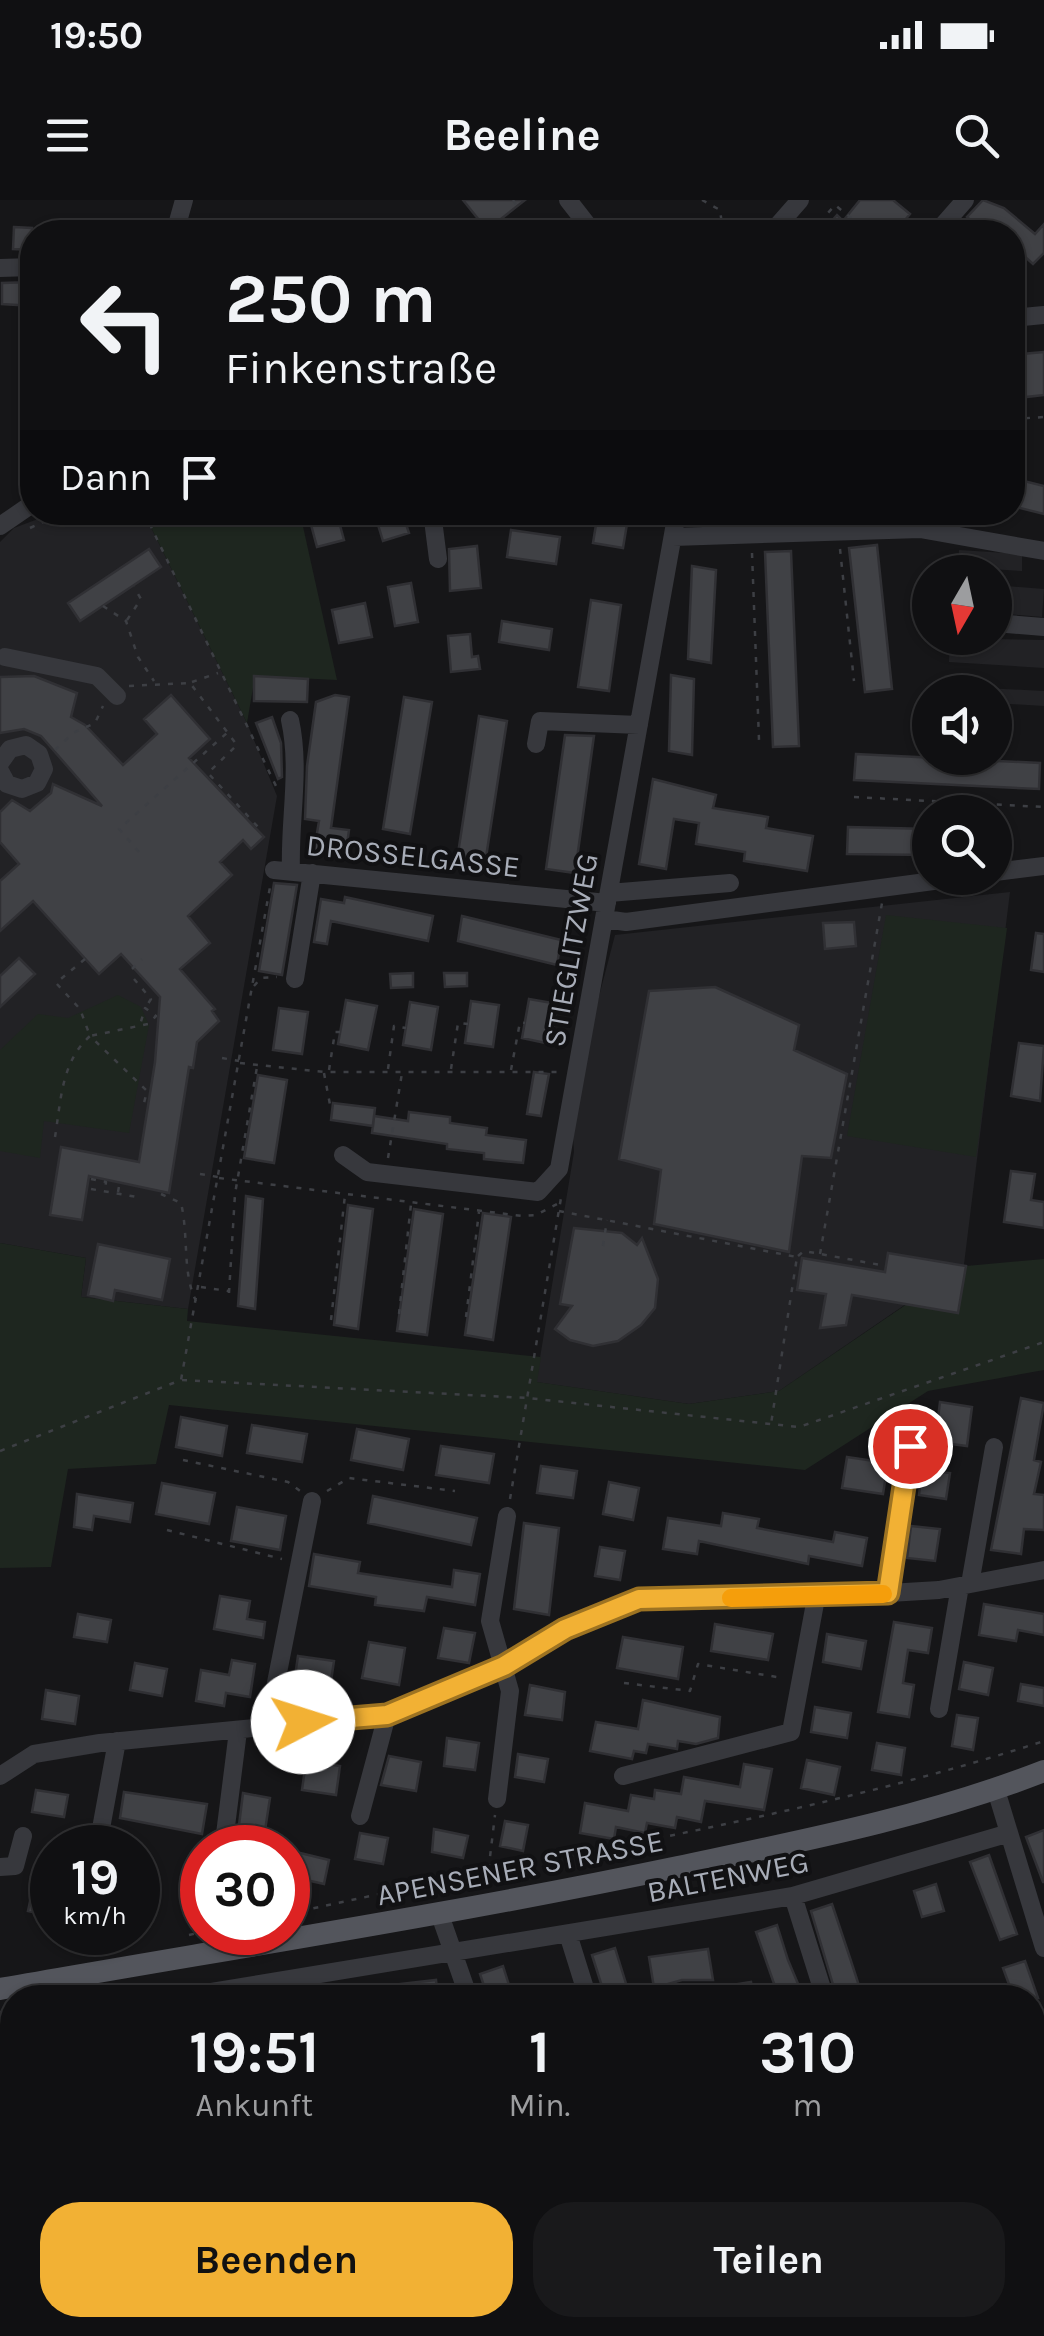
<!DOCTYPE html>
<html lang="de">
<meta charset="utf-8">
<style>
:root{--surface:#101012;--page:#19191b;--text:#f1f3f6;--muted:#9c9d9f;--line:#303032;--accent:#f2b134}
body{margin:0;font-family:Karla,sans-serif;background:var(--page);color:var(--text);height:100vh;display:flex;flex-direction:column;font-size:38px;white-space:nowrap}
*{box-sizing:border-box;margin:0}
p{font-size:32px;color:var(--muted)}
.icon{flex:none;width:55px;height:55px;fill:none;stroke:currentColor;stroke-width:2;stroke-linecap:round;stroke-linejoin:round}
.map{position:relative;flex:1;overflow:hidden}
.drawer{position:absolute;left:0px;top:1785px;width:1045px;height:352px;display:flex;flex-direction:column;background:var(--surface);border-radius:40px 40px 0 0;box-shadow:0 2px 8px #0004,0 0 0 2px var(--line)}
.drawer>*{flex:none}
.guide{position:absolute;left:20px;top:20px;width:1005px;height:305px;border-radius:40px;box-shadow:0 2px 8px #0004,0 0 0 2px var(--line);background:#101012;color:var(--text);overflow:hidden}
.needle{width:65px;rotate:189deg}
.controls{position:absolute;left:912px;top:355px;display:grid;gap:20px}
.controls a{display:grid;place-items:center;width:100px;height:100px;border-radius:50%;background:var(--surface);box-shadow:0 2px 8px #0004,0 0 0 2px var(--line);font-size:50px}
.speed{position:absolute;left:30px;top:1625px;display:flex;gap:20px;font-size:50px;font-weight:700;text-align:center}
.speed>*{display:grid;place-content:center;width:130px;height:130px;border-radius:50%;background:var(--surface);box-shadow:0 2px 8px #0004,0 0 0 2px var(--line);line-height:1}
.speed small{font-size:25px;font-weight:400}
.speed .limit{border:15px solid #d22;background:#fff;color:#111}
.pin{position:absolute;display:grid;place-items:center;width:85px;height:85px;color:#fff;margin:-42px;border:5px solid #fff;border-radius:50%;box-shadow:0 2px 10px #0007}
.me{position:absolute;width:110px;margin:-55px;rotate:85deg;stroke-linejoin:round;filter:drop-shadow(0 0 8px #0008)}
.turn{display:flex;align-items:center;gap:35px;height:210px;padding:0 40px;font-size:45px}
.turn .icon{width:130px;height:130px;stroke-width:2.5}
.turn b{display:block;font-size:70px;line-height:85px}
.then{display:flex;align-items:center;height:95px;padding:0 40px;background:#0003;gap:20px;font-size:38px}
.eta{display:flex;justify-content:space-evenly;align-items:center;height:170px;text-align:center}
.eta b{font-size:60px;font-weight:700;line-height:70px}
.primary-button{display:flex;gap:20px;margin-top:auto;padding:20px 40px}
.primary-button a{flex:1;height:115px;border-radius:40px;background:var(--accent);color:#111;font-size:40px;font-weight:700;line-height:115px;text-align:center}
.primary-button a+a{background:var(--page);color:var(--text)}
.status{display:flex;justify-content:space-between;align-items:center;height:70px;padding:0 50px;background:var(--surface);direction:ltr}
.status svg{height:28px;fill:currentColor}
header{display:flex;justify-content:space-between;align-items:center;height:130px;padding:0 40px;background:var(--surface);font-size:45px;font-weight:700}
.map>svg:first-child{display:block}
</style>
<div class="status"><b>19:50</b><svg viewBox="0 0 49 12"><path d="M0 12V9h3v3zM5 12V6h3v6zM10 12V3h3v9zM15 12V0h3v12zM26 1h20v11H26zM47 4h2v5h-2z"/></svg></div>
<header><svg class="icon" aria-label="menu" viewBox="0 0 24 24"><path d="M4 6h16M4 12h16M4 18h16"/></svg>Beeline<svg class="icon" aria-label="search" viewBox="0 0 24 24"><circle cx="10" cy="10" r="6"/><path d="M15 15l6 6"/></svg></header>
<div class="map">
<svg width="1044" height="2136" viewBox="0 0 1044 2136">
<rect width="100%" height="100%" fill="#161618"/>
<path fill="#222225" d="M54 313H144L247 523 277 596 188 1109 81 1097 86 1058 0 1043V342L14 328Z
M959 350 1022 354V371L958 367Z
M995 385 1044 389 1042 417 995 413Z
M950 438 1044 440V468L949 462Z
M944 486 1044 491V506L995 503V492H944Z
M1010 692 958 1113 906 1104 779 1191 689 1204 536 1182 574 952 571 904 615 735Z"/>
<path fill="#1e261f" d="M144 313H300L337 480 255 476 247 523Z
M886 715 1007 728 976 957 847 936Z
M118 795 141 807 149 825 129 933 44 921 40 958 0 951V850L38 814 68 818Z
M0 1043 86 1058 81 1097 188 1109 187 1121 541 1157 537 1182 689 1204 779 1191 907 1104 958 1112 966 1066 1044 1059V1170L928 1191 805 1270 169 1205 156 1264 68 1269 51 1367 0 1368Z
M1044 2011V2136H632L630 2131 650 2125H1032L1033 2014Z"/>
<path fill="#404145" stroke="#303034" stroke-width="2.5" d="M463 0H525L487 30Z
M860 0H893L910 14 895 32H822L837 15 843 21Z
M983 0 1004 8 1035 34 1044 24V53L1033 64 1012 45V32H983L967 17Z
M14 27 32 28V50L13 49Z
M32 82V106L2 104V83Z
M1044 152V195L1026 197 1022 154Z
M1012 278 1044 286V314L1012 306Z
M374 312H402L409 333 383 341Z
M598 312H629L623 348 593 343Z
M337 314 344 340 317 347 310 321Z
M511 330 560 337 556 364 507 357Z
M877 345 892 489 865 492 849 348Z
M477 346 481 388 450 391 449 349Z
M149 349 161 367 80 421 68 403Z
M791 351 799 546 773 547 765 352Z
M692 366 716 370 711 463 688 459Z
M411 383 418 422 395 426 388 387Z
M591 400 621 405 609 491 578 487Z
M365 403 372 437 339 443 332 410Z
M502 421 552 429 549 450 499 442Z
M470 434 472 457 478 456 480 469 451 472 448 436Z
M671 475 694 479 692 555 669 551Z
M34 476 77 493 71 517 85 525 123 565 157 534 144 519 171 495 210 539 189 558 264 637 251 649 243 640 220 662 232 675 188 716 210 743 180 769 215 809 212 811 219 821 197 842 193 868 189 867 169 993 89 976 82 1020 50 1015 61 947 139 962 155 862 160 797 121 754 99 774 33 701 0 731V681L19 664 0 642V612L12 600 30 611 51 593 53 584 102 606 41 536 24 529 0 533V477Z
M254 476 308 479 307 502 254 501Z
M335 495 349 497 331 628 349 630 346 652 327 653 314 651 319 621 305 619 307 566 316 502Z
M404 497 432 502 410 634 383 629Z
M479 516 507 521 485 664 457 660Z
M272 517 281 543 282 577 278 579 256 523Z
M565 535 594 536 575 673 546 669Z
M856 554 1040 563 1039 589 854 580Z
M653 579 716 595 713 608 768 617 766 628 813 636 807 671 744 661 745 652 696 644 699 623 674 619 666 669 639 664Z
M848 627 930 629V655L847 654Z
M274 683 297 685 282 775 259 771Z
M345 697 433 716 428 741 331 721 327 744 314 742 321 699 344 703Z
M462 716 561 740 557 765 458 741Z
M854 722 856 746 825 749 823 723Z
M1036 733 1044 734V772L1031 770Z
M19 758 35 774 0 807V776Z
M413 773V787L391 788 390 774Z
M444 773H467V786L445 787Z
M715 787 799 825 794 850 847 874 831 958 802 956 789 1052 654 1024 661 970 619 959 649 791Z
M529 799 558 804 550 844 522 838Z
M346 800 377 806 368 850 338 844Z
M471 801 499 805 493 847 465 843Z
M410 802 438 807 431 850 403 845Z
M279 808 308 812 302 854 273 850Z
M1019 843 1044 846 1040 901 1011 896Z
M534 872 549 874 541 916 527 914Z
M258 875 287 880 274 963 244 958Z
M333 903 375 908 373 926 331 920Z
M409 912 450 917V923L487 928 486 935 526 940 523 963 484 959V953L447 949V944L372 933 374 916 408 921Z
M1011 971 1035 974 1031 1000 1044 1002V1028L1004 1022Z
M246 996 263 999 255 1109 238 1106Z
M348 1005 373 1009 358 1129 334 1125Z
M414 1009 443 1014 427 1135 397 1131Z
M483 1013 511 1017 493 1140 465 1135Z
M574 1028 622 1033 637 1045 642 1038 658 1079 655 1108 641 1125 618 1141 593 1146 570 1140 555 1129 572 1106 560 1104Z
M98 1044 170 1059 162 1100 115 1090 113 1101 88 1095Z
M888 1053 966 1066 958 1113 852 1095 846 1125 820 1128 826 1094 797 1090 802 1058 885 1072Z
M1021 1198 1044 1203 1034 1260 1041 1262 1034 1294 1044 1295V1330L1024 1329 1021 1354 991 1350Z
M940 1202 972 1207 967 1246 935 1242Z
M181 1217 227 1226 222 1256 176 1247Z
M252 1225 307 1234 302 1262 247 1253Z
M357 1229 409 1239 403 1270 351 1260Z
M441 1246 494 1254 489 1283 436 1275Z
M847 1257 888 1263 883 1294 842 1288Z
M541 1266 577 1271 573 1298 537 1293Z
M922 1270 950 1273 946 1299 919 1295Z
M609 1282 639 1288 633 1320 603 1314Z
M162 1283 215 1293 209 1324 156 1314Z
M77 1294 133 1303 130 1322 94 1316 92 1330 74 1327Z
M373 1296 477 1318 471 1345 368 1323Z
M237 1307 286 1316 280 1350 231 1341Z
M723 1313 759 1319 757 1328 833 1342 835 1332 867 1338 862 1366 809 1356 808 1364 699 1341 697 1354 663 1349 668 1318 721 1326Z
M524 1323 559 1328 549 1415 514 1409Z
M911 1326 940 1329 935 1361 907 1358Z
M600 1347 625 1351 620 1380 595 1376Z
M314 1354 360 1362 358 1373 452 1387 454 1370 480 1374 475 1405 427 1397 424 1411 375 1405 376 1397 309 1386Z
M220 1396 250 1401 247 1419 265 1422 263 1438 214 1429Z
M984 1404 1044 1414V1435L1018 1430 1016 1441 979 1435Z
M78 1414 111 1420 107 1442 74 1437Z
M894 1422 932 1428 928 1453 908 1450 903 1483 914 1485 909 1517 878 1512Z
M715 1424 773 1434 768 1460 711 1451Z
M444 1428 475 1433 469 1463 438 1458Z
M827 1434 866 1441 861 1469 823 1462Z
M623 1437 683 1447 678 1479 617 1468Z
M369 1442 405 1448 399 1485 362 1478Z
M298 1456 334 1461 330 1488 294 1483Z
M232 1460 255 1464 250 1497 226 1493 224 1506 196 1501 201 1470 229 1475Z
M964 1462 993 1468 988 1495 959 1489Z
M135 1463 167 1469 162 1496 130 1490Z
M1021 1484 1044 1488V1506L1018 1501Z
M530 1485 565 1492 562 1520 525 1515Z
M46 1490 79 1496 75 1524 42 1519Z
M643 1500 720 1517 718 1538 696 1544 678 1541 677 1549 648 1544 646 1553 634 1551 632 1559 590 1551 596 1522 638 1529Z
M815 1507 851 1513 847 1538 811 1532Z
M957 1515 978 1518 973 1550 952 1546Z
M447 1538 479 1543 475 1570 444 1566Z
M877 1543 905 1548 901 1575 872 1570Z
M518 1554 548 1559 544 1582 515 1577Z
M389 1556 421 1562 416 1591 381 1585Z
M807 1560 840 1567 834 1595 801 1588Z
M306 1561 340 1566 336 1595 302 1590Z
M744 1564 772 1569 764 1610 705 1601 701 1622 677 1617 675 1628 647 1623 645 1633 616 1627 614 1639 580 1633 585 1603 628 1611 631 1595 654 1599 655 1590 681 1594 684 1577 740 1587Z
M36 1590 68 1595 64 1617 32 1612Z
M124 1592 207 1604 202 1634 120 1618Z
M243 1593 270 1598 264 1637 238 1633Z
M505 1621 528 1625 523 1651 500 1646Z
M434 1629 468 1636 463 1658 432 1652Z
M1044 1630V1682H1043L1026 1637Z
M360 1633 388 1638 383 1664 355 1659Z
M292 1651 329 1660 324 1684 288 1676Z
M989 1655 1017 1734 1000 1740 970 1662Z
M189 1664 202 1667V1684L185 1681Z
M34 1682 52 1686V1716L28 1711Z
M936 1684 944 1711 922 1717 914 1691Z
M832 1704 851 1761 863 1798H837L811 1711Z
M777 1725 788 1760 804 1798H779L756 1732Z
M615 1748 628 1790 605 1796 592 1755Z
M708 1749 713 1780H682L654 1788 649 1757Z
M1025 1761 1031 1778 1038 1798H1014L1003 1768Z
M503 1766 513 1798H488L480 1774Z
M436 1780 438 1798H392L391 1785Z
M751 1782 754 1798H702L701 1790Z
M12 1901V1930L0 1934V1905Z"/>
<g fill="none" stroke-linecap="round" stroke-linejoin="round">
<path stroke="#3d3f44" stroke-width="2.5" stroke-dasharray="5 8" stroke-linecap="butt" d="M513 0 518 8
M702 0 720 10 723 32
M964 27 972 32
M811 32 835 5 869 32
M1012 219 1044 217
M144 312 276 586
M30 328 65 312
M840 349 854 481
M752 353 759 540
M103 406 126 421 138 457 154 481
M127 420 141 399 134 387
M192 482 218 473
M129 486 190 483 237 545 208 573 258 627
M55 550 73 533 95 523 103 506
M854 597 1044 607
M139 652 119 629 228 532
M85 759 56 783 80 809 90 836 148 824 156 816 145 808 140 825
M132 769 142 759
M134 779 151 799 146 807
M254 786 261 778 277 777
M222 858 239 861
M240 863 324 872H560
M388 869 394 826 406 828
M451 869 458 823 468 824
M329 870 335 832H340
M511 870 520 822 525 823
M324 873 331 910
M55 937C61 901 61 862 90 836L147 891 144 903
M388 958 402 873
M200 974 218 977
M219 978 522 1016 536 1015 559 1003
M91 979 106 982 105 990
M91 989 137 997
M118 992 120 981
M161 994 181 1003C189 1037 182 1073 196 1101
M559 1011 797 1057 771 1224
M603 1046 607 1020
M820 1054 882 703
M798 1056 804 1051 886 1066
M201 1087 228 1091
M229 1093 235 994 257 867
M399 1114 411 1004
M466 1117 479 1012
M331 1120 345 995
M182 1180 527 1198 799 1227 1044 1142
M0 1251 181 1180 270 687
M183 1260 288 1282 300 1291
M327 1291 349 1278 455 1291
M510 1299 562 992
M167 1330 282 1359
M624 1483 690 1491 698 1464 783 1478
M487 1682 495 1615
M288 1714C540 1657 798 1621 1044 1541
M189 1735 202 1732
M1032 2028 1044 2029
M135 2125 138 2136
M839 2125 841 2136
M78 2136 91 2129
M1013 2136 1015 2125"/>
<path stroke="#37383d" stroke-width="18" d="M568 0 593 32
M175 32 184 0
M772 32 800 0
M937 32 965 0
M0 68 32 67
M1012 118 1044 115
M432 312 438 359
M0 326 32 304
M673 337 920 329 1044 351
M995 423 1044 427
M5 457 97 476 117 496
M290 520C301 570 289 620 291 671
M536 544 540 521 639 525
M0 563 10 549 26 545 39 554 44 569 37 583 22 589 7 584 0 571
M274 670 607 703
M995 672 1044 666
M609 693 730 683
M605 719 626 722 956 678
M295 779 312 673
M343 955 367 972 538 992 559 969 677 312
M970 1384 994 1247
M889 1393 910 1246
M939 1509 960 1386
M267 1528 312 1301
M0 1576 34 1554 100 1543 387 1515 504 1466 565 1429 639 1399 889 1393 939 1390 1044 1370
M623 1576 791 1532 816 1398
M996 1590 1044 1748
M497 1599 510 1491 490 1421 507 1316
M360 1616 387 1515
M224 1642 238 1531
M98 1645 117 1541
M0 1667 15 1666 23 1636
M793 1696 825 1798
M440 1715 469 1798
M568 1734 588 1798
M175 1798 793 1696 1006 1634
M662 1798 685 1792 687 1798
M0 1820 12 1819
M1032 1887 1044 1883
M0 1963 12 1959
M0 1993 12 2027
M0 2089 12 2078
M302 2136 341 2125
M497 2136 498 2125"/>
<path stroke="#53555c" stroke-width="22" d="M0 1789C227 1749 453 1714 678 1667 801 1641 926 1617 1044 1571"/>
</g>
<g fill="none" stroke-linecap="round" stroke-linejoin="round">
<g stroke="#9d7322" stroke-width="25">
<path id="route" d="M303 1522 387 1515 504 1466 565 1429 639 1399 888 1393 910 1246"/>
</g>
<use href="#route" stroke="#f2b134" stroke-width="18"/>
<path stroke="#f59e0b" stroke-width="18" d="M731 1398 883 1394"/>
</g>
<g text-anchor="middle" stroke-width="8" stroke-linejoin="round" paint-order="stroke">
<g font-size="30" fill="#a8adb8" stroke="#111113">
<text transform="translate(413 656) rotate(6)" y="10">DROSSELGASSE</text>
<text transform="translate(571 750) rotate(-80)" y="10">STIEGLITZWEG</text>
<text transform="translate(520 1668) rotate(-11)" y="10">APENSENER STRASSE</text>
<text transform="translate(728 1677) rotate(-11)" y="10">BALTENWEG</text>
</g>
</g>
</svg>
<div class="controls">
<a><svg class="needle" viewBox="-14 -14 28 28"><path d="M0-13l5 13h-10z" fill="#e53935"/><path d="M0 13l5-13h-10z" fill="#9c9d9f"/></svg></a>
<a><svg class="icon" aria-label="sound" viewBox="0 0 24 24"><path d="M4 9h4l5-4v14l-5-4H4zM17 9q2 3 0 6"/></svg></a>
<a><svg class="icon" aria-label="search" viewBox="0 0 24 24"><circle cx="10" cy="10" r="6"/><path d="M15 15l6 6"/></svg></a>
</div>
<div class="speed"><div>19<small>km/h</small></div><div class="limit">30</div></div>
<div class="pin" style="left:910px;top:1246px;background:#d93025"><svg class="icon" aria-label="arrive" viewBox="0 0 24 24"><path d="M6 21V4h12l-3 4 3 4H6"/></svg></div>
<svg class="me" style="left:303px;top:1522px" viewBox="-20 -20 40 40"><circle r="19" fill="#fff"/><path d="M0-13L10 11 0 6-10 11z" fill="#f2b134"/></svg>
<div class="guide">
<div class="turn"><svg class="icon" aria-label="left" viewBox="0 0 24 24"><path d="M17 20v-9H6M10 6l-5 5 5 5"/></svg><div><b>250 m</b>Finkenstraße</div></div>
<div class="then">Dann<svg class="icon" aria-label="arrive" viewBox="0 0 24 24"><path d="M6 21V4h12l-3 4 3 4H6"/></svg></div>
</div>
<section class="drawer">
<div class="eta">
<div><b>19:51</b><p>Ankunft</p></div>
<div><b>1</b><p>Min.</p></div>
<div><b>310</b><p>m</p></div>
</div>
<div class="primary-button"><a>Beenden</a><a>Teilen</a></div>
</section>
</div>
